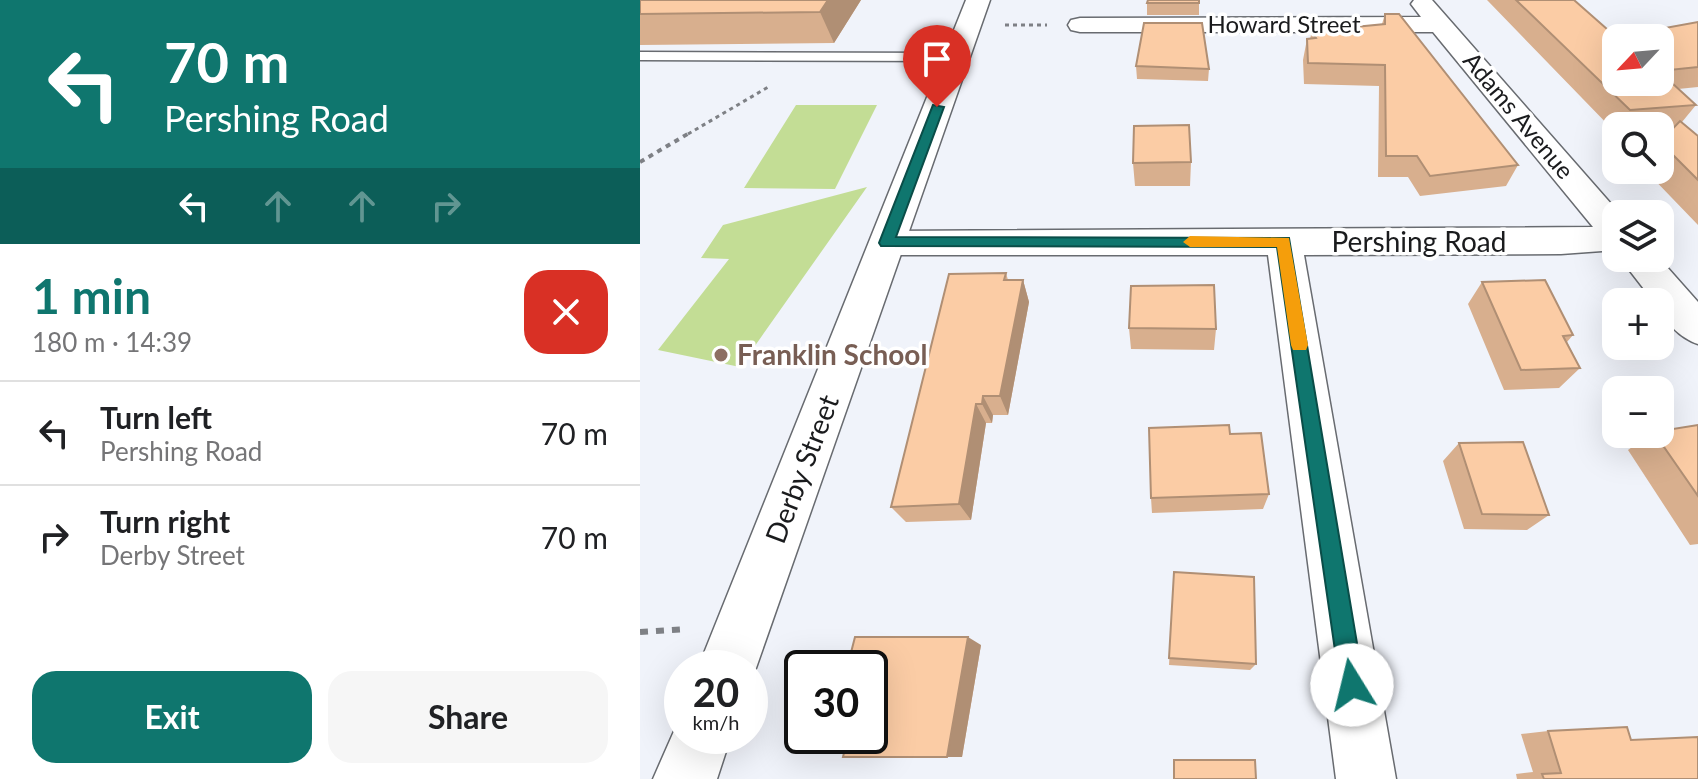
<!DOCTYPE html>
<meta charset="utf-8">
<style>
:root{--surface:#fff;--page:#f6f6f6;--text:#202124;--muted:#757577;--line:#e0e0e0;--accent:#0f766e}
body{margin:0;font-family:Lato,sans-serif;background:var(--page);color:var(--text);height:100vh;display:flex;flex-direction:column;font-size:30px;white-space:nowrap}
*{box-sizing:border-box;margin:0}
p{font-size:26px;color:var(--muted)}
.icon{flex:none;width:44px;height:44px;fill:none;stroke:currentColor;stroke-width:2;stroke-linecap:round;stroke-linejoin:round}
.map{position:relative;flex:1;overflow:hidden}
.sheet{display:flex;flex-direction:column;background:var(--surface);width:640px}
.sheet>*{flex:none}
.top-card{background:#0f766e;color:#fff;overflow:hidden}
.needle{width:52px;rotate:244deg}
.buttons{position:absolute;left:962px;top:24px;display:grid;gap:16px}
.buttons a{display:grid;place-items:center;width:72px;height:72px;border-radius:16px;background:var(--surface);box-shadow:0 8px 32px #0002;font-size:40px}
.speed{position:absolute;left:24px;top:650px;display:flex;gap:16px;font-size:40px;font-weight:700;text-align:center}
.speed>*{display:grid;place-content:center;width:104px;height:104px;border-radius:50%;background:var(--surface);box-shadow:0 8px 32px #0002;line-height:1}
.speed small{font-size:20px;font-weight:400}
.speed .limit{border:4px solid #111;border-radius:12px;background:#fff;color:#111}
.pin{position:absolute;display:grid;place-items:center;width:68px;height:68px;color:#fff;margin:-82px -34px;border-radius:50% 50% 50% 0;rotate:-45deg;box-shadow:0 0 8px #0007}
.pin .icon{rotate:45deg}
.me{position:absolute;width:88px;margin:-44px;rotate:351deg;stroke-linejoin:round;filter:drop-shadow(0 0 6px #0008)}
.turn{display:flex;align-items:center;gap:28px;height:168px;padding:0 32px;font-size:36px}
.turn .icon{width:104px;height:104px;stroke-width:2.5}
.turn b{display:block;font-size:56px;line-height:68px}
.lanes{display:flex;align-items:center;height:76px;padding:0 32px;background:#0003;justify-content:center;gap:40px;direction:ltr}
.lanes .off{opacity:.35}
.round{display:grid;place-items:center;flex:none;width:84px;height:84px;border-radius:24px;background:var(--page)}
.headline{display:flex;align-items:center;justify-content:space-between;height:136px;padding:0 32px}
h1{font-size:48px;font-weight:700;line-height:60px;color:var(--accent)}
.primary-button{display:flex;gap:16px;margin-top:auto;padding:16px 32px}
.primary-button a{flex:1;height:92px;border-radius:24px;background:var(--accent);color:#fff;font-size:32px;font-weight:700;line-height:92px;text-align:center}
.primary-button a+a{background:var(--page);color:var(--text)}
ul{padding:0;list-style:none}
li{display:flex;align-items:center;gap:24px;height:104px;padding:0 32px;border-top:2px solid var(--line)}
li div{flex:1}
li b{display:block;font-size:30px}
li em{font-style:normal}
main{display:flex;flex:1;min-height:0}
.map>svg:first-child{display:block}
</style>
<main>
<section class="sheet">
<div class="top-card">
<div class="turn"><svg class="icon" aria-label="left" viewBox="0 0 24 24"><path d="M17 20v-9H6M10 6l-5 5 5 5"/></svg><div><b>70 m</b>Pershing Road</div></div>
<div class="lanes"><svg class="icon" aria-label="left" viewBox="0 0 24 24"><path d="M17 20v-9H6M10 6l-5 5 5 5"/></svg><svg class="icon off" aria-label="ahead" viewBox="0 0 24 24"><path d="M12 20V5M6 11l6-6 6 6"/></svg><svg class="icon off" aria-label="ahead" viewBox="0 0 24 24"><path d="M12 20V5M6 11l6-6 6 6"/></svg><svg class="icon off" aria-label="right" viewBox="0 0 24 24"><path d="M7 20v-9h11M14 6l5 5-5 5"/></svg></div>
</div>
<div class="headline"><div><h1>1 min</h1><p>180 m · 14:39</p></div><a class="round" style="background:#d93025;color:#fff"><svg class="icon" aria-label="close" viewBox="0 0 24 24"><path d="M6 6l12 12M18 6L6 18"/></svg></a></div>
<ul>
<li><svg class="icon" aria-label="left" viewBox="0 0 24 24"><path d="M17 20v-9H6M10 6l-5 5 5 5"/></svg><div><b>Turn left</b><p>Pershing Road</p></div><em>70 m</em></li>
<li><svg class="icon" aria-label="right" viewBox="0 0 24 24"><path d="M7 20v-9h11M14 6l5 5-5 5"/></svg><div><b>Turn right</b><p>Derby Street</p></div><em>70 m</em></li>
</ul>
<div class="primary-button"><a>Exit</a><a>Share</a></div>
</section>
<div class="map">
<svg width="1058" height="779" viewBox="0 0 1058 779">
<rect width="100%" height="100%" fill="#f0f3fa"/>
<path fill="#c3dd95" d="M156 105H237L195 189 104 188Z
M227 187 100 367 18 350 89 259 61 258 83 225Z"/>
<g fill="none" stroke-linecap="round" stroke-linejoin="round">
<g stroke="#686b70" stroke-width="3">
<path id="service" d="M0 52 316 53 323 57 316 61 0 60Z"/>
</g>
<g stroke="#686b70" stroke-width="3">
<path id="minor" d="M774 0H792L980 214H976V250L921 254 664 255 756 779H696L628 255H247L235 252 229 243 235 234 247 231 953 227 793 32H440L431 30 428 25 431 20 440 18 781 17 771 4Z
M980 258H1019L1058 302V344C1042 339 1020 320 1020 302H1014Z"/>
</g>
<g stroke="#686b70" stroke-width="3">
<path id="tertiary" d="M326 0H350L116 668 110 682V668H58Z
M42 713V736H91L77 779H13Z"/>
</g>
<path stroke="#7e8085" stroke-width="3" stroke-dasharray="4 4" stroke-linecap="butt" d="M365 25H407
M48 134 130 86"/>
<path stroke="#7e8085" stroke-width="4" stroke-dasharray="5 5" stroke-linecap="butt" d="M0 162 51 132"/>
<path stroke="#7e8085" stroke-width="6" stroke-dasharray="8 8" stroke-linecap="butt" d="M0 632 47 629"/>
<use href="#service" fill="#fff" fill-rule="evenodd"/>
<use href="#minor" fill="#fff" fill-rule="evenodd"/>
<use href="#tertiary" fill="#fff" fill-rule="evenodd"/>
</g>
<path fill="#d8af8e" fill-rule="evenodd" d="M0 0H221L194 43 0 45Z
M559 0V15H507V3Z
M847 0H934L976 37 1058 22V87L1038 89 1056 105 1042 122 1058 136V225L1005 170H1020V141L1035 126 1020 128V126H976L975 132ZM1020 38V82H976Z
M745 14 878 165 866 186 780 196 768 177H738L739 86 664 84 663 60 667 39H670L672 31 742 24Z
M496 66 569 69 568 81 497 79Z
M551 162 550 186H495L493 163Z
M366 273 368 280H383L389 302 368 415H353L352 423H346L331 520 266 522 251 507Z
M842 282 933 335 927 342 940 368 919 388 864 390 828 304Z
M489 328 576 329 574 350 491 349Z
M1058 425V544L1050 545 988 450 1010 434H1020Z
M590 434 629 494 623 509 512 513 511 498Z
M819 443 909 515 887 530 824 529 803 461Z
M534 572 616 664 610 670 529 665Z
M341 645 322 757H203Z
M908 731 991 740 1058 779H877L876 774 893 772 881 734Z"/>
<path fill="#b08f74" d="M188 0H221L194 43 180 12Z
M383 280 389 302 368 415 360 396Z
M343 396 353 415 352 423 342 404Z
M336 404 346 423 331 520 319 504Z
M328 637 341 645 322 757H307Z"/>
<path fill="#fbcca5" stroke="#b08f74" stroke-width="2" d="M0 0H188L180 12 0 14Z
M508 0H559V3H507Z
M876 0H934L976 37 1058 22V67L1020 71V38H976V82H1020V72L1056 105 990 110Z
M745 14H759L878 165 790 176 777 156H746L745 65 668 63 667 39 676 38 672 31 745 24Z
M504 23H562L569 69 496 66Z
M1040 121 1058 136V180L1020 142Z
M549 125 551 162 493 163 494 126Z
M366 273 364 280H383L360 396H343L342 404H336L319 504 251 507 309 274Z
M905 280 933 335 923 336 940 368 881 370 842 282Z
M574 285 576 329 489 328 491 286Z
M589 425 590 434 621 433 629 494 511 498 509 428Z
M1058 425V496L1015 434H1020V431Z
M883 442 909 515 842 514 819 443Z
M534 572 614 577 616 664 529 658Z
M215 637H328L307 757H203L208 736H230V668H207Z
M987 727 991 740 1058 737V779H904L902 774 921 773 908 731Z
M534 760H615L616 779H534Z"/>
<path fill="#0f766e" stroke="#0a4d48" stroke-width="2" d="M293 105 304 107 256 237 649 238 724 685 720 693 712 697 703 693 700 685 637 247 241 246 239 243Z"/>
<path fill="#f59e0b" d="M550 236 649 238 668 345 666 350H653L651 345 637 247H550L543 242Z"/>
<circle fill="#8d6e63" stroke="#fff" stroke-width="3" cx="81" cy="355" r="8"/>
<g text-anchor="middle" stroke-width="7" stroke-linejoin="round" paint-order="stroke">
<g font-size="24" fill="#1a1b1d" stroke="#fff">
<text x="644" y="33">Howard Street</text>
<text transform="translate(878 116) rotate(50)" y="8">Adams Avenue</text>
</g>
<g font-size="28" fill="#1a1b1d" stroke="#fff">
<text x="779" y="252">Pershing Road</text>
<text transform="translate(162 469) rotate(-69)" y="10">Derby Street</text>
</g>
<g font-size="28" font-weight="bold" fill="#785e54" stroke="#fff" text-anchor="start">
<text x="97" y="365">Franklin School</text>
</g>
</g>
</svg>
<div class="buttons">
<a><svg class="needle" viewBox="-14 -14 28 28"><path d="M0-13l5 13h-10z" fill="#e53935"/><path d="M0 13l5-13h-10z" fill="#757577"/></svg></a>
<a><svg class="icon" aria-label="search" viewBox="0 0 24 24"><circle cx="10" cy="10" r="6"/><path d="M15 15l6 6"/></svg></a>
<a><svg class="icon" aria-label="layers" viewBox="0 0 24 24"><path d="M12 4l9 5-9 5-9-5zM3 14l9 5 9-5"/></svg></a>
<a>+</a>
<a>−</a>
</div>
<div class="speed"><div>20<small>km/h</small></div><div class="limit">30</div></div>
<div class="pin" style="left:297px;top:107px;background:#d93025"><svg class="icon" aria-label="arrive" viewBox="0 0 24 24"><path d="M6 21V4h12l-3 4 3 4H6"/></svg></div>
<svg class="me" style="left:712px;top:685px" viewBox="-20 -20 40 40"><circle r="19" fill="#fff"/><path d="M0-13L10 11 0 6-10 11z" fill="#0f766e"/></svg>
</div>
</main>
